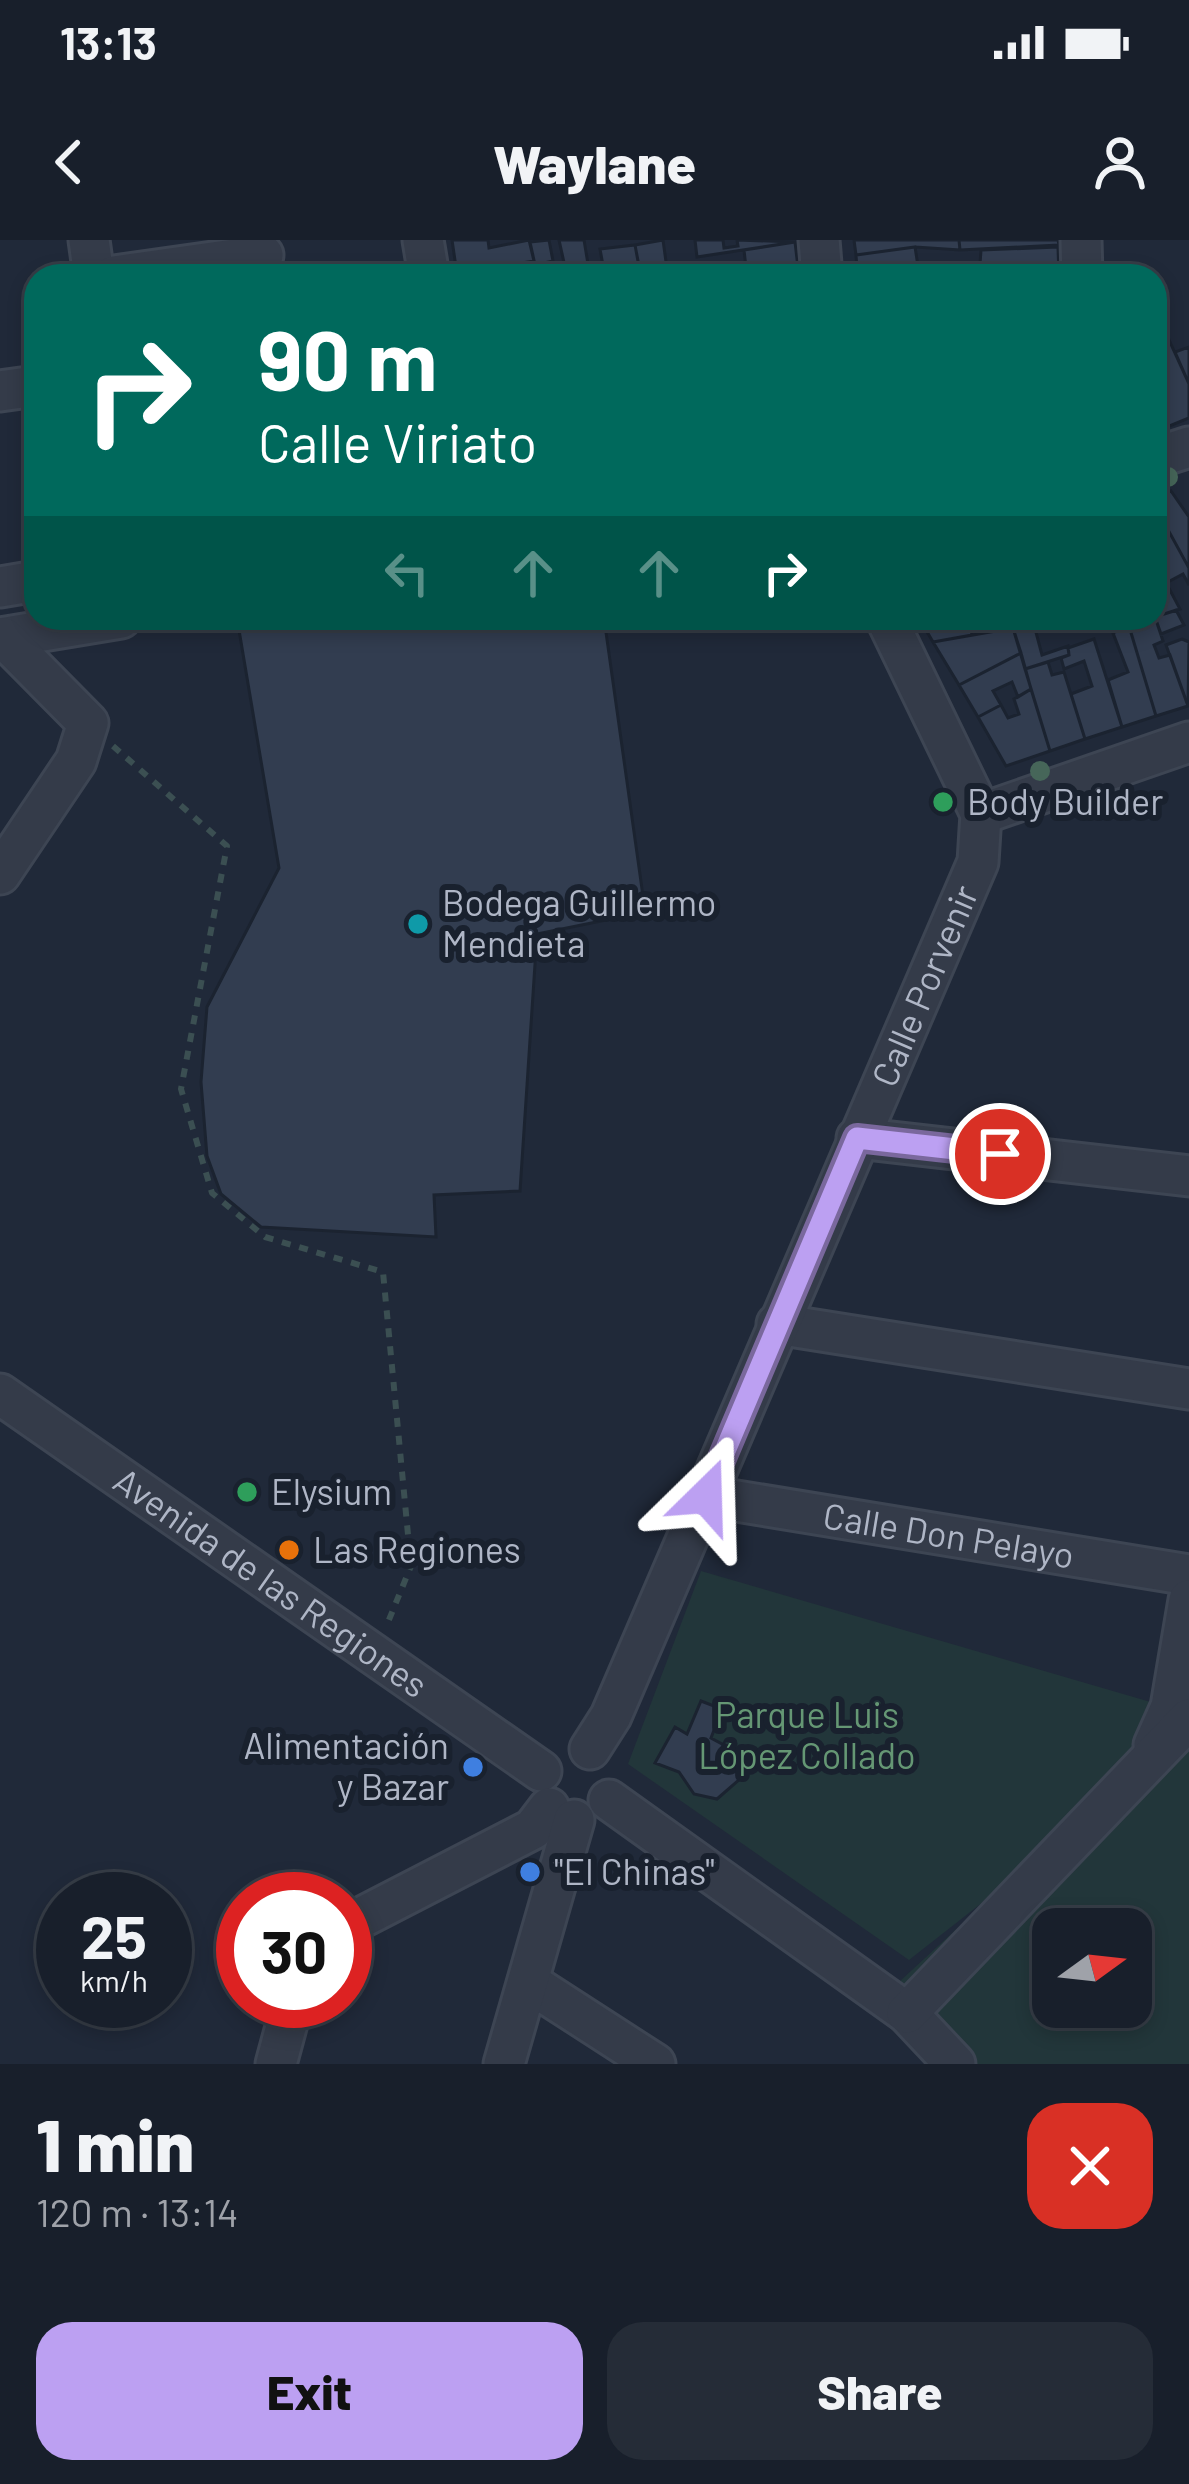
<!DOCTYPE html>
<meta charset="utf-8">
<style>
:root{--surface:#181f2b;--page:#252c37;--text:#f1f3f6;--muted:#9fa2a9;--line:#363d47;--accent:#bca0f2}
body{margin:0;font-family:Barlow,sans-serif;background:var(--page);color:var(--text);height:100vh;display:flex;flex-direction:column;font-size:45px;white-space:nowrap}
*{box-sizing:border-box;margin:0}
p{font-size:39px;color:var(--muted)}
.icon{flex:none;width:66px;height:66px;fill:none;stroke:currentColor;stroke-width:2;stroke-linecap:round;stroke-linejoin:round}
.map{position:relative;height:1824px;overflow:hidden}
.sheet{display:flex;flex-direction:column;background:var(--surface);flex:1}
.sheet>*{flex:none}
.top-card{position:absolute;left:24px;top:24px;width:1143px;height:366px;border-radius:36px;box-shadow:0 6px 18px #0003,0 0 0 3px var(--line);background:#00695c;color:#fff;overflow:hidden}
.needle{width:78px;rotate:75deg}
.tools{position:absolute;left:1032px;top:1668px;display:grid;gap:24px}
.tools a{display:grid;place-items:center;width:120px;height:120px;border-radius:24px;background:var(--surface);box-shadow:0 6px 18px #0003,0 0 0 3px var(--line);font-size:60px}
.speed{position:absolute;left:36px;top:1632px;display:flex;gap:24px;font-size:60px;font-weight:700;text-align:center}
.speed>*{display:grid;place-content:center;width:156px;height:156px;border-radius:50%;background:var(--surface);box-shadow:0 6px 18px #0003,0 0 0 3px var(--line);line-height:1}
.speed small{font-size:30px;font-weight:400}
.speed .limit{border:18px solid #d22;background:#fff;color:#111}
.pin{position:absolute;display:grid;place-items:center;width:102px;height:102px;color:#fff;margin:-51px;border:6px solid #fff;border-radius:50%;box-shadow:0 3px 12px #0007}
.me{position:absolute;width:132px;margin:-66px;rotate:22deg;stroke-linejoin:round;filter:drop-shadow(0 0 9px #0008)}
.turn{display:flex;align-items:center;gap:42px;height:252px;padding:0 36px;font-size:54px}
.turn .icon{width:156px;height:156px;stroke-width:2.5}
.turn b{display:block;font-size:84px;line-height:102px}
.lanes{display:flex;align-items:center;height:114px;padding:0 36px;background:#0003;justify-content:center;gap:60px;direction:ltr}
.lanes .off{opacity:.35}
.round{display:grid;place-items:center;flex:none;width:126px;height:126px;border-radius:36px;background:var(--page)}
.head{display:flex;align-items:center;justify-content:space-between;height:204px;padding:0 36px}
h1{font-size:72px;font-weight:800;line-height:90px}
.button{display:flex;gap:24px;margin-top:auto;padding:24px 36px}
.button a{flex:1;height:138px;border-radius:36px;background:var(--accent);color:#111;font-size:48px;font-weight:800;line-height:138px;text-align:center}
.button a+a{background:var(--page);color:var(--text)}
.status{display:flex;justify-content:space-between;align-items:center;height:84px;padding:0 60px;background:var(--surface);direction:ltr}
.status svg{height:33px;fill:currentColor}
header{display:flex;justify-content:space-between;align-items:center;height:156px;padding:0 36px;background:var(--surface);font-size:54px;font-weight:800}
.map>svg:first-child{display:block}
</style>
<div class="status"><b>13:13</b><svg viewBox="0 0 49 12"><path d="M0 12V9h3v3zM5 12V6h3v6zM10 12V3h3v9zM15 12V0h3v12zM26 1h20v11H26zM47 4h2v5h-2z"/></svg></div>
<header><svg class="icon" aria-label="back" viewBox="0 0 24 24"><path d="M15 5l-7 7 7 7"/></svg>Waylane<svg class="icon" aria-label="person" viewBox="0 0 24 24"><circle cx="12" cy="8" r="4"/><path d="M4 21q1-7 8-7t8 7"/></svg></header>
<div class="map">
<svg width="1189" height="1824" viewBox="0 0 1189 1824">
<rect width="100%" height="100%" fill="#202939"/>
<path fill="#22363a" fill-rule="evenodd" d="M701 1331 1154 1463 1189 1479V1824H971L899 1742 1002 1647 909 1720 628 1524ZM1053 1689H1131V1767H1053Z"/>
<path fill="#323d50" stroke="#1b2330" stroke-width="3" d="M452 0H488L489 8 529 0 534 21 457 34Z
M549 0 553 21 535 25 530 2Z
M559 0H584L590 36H567Z
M663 0 667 29 640 32 635 5Z
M695 0H723L724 8 738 6 737 0 795 2 697 17Z
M854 0H959L960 10 915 7 856 15Z
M959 0H1058L1059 5 960 10Z
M795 2 799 36H747L744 10Z
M635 5 639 26 604 31 600 9Z
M915 7 918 26 956 25 955 36H915L914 28 889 30 888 26 857 29 856 15Z
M1058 7 1059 36H956V25L980 24 981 10Z
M516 24 518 31 535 28 537 36H457Z
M1155 100H1169L1189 144V178L1155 192Z
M1189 107V144L1175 112Z
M1171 251 1189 277V328L1155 266V260Z
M1155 266 1189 328V345L1183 334 1166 343 1155 322V312L1162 308 1155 303Z
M1155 322 1180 369 1155 377Z
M1176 370 1184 385 1161 394 1155 377Z
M1155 377 1163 401 1154 405 1159 418 1170 415 1188 466 1156 476 1129 386Z
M316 378H604L643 656 636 674 537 694 520 951 434 955 436 997 261 987 221 954 207 916 201 842 207 767 279 628 239 390Z
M919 378H969L972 395 933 402Z
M1022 378H1044V383L1034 385 1042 415 1068 406 1069 415 1025 429 1013 388 1022 385Z
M1129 386 1156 476 1122 487 1108 440 1128 432 1113 393Z
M1013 388 1021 413 959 445 933 402Z
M1094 399 1122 487 1085 499 1071 454 1092 446 1084 421 1064 429 1061 418 1069 415 1068 408Z
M1182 399 1189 402 1188 466 1166 405Z
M1021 413 1031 449 1018 457 1012 442 993 451 1001 465 978 477 959 445Z
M1048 422 1052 435 1064 432 1085 499 1050 511 1025 429Z
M1031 449 1050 511 1006 526 978 477 1001 465 1008 478 1019 474 1014 459Z
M701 1461 722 1469 711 1498 735 1511 740 1539 717 1559 694 1554 679 1532 655 1523 675 1487 687 1494Z"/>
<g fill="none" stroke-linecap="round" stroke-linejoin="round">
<g stroke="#3d4553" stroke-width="45">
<g id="minor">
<path d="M89 0 94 36"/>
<path d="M423 0 429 36"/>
<path d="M819 0 822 36"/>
<path d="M1081 0 1082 36"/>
<path d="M114 36 263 15"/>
<path d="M0 151 36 146"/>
<path d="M1155 218 1189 207"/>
<path d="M0 347 36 341"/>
<path d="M0 398 121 378"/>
<path d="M981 574 1189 502"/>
<path d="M0 634 76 521 88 483 4 398"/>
<path d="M857 898 1189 936"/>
<path d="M777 1084 1189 1149"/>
<path id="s1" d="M0 1154 541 1531"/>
<path id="s2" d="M706 1256 1189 1335"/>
<path d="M1154 1505 1171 1467 1189 1360"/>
<path id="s3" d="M590 1509 611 1476 978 622 981 574 886 378"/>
<path d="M609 1560 907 1773 955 1824"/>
<path d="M345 1686 533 1589 549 1568"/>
<path d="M528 1742 655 1824"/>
<path d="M907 1773 1189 1479"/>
<path d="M276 1824 293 1761"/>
<path d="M504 1824 574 1580"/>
</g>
</g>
<path stroke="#3b4f52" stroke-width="6" stroke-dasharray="9 9" stroke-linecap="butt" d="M113 506 227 606 181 849 212 953 265 997 383 1032 411 1326 386 1387"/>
<use href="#minor" stroke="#343b49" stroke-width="39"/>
</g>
<g fill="#466659">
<circle cx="1168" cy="237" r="10"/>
<circle cx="1040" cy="531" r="10"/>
</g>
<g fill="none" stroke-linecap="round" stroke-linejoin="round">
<g stroke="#7a689d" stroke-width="30">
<path id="route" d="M706 1256 857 898 1000 914"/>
</g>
<use href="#route" stroke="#bca0f2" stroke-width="21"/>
</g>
<g fill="#2e9e5b" stroke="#19212e" stroke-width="4.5">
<circle cx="943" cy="562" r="12"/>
<circle cx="247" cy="1252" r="12"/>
</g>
<circle fill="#0f9aa8" stroke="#19212e" stroke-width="4.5" cx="418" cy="684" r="12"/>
<circle fill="#e8710a" stroke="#19212e" stroke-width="4.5" cx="289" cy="1310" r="12"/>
<g fill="#3f7fe0" stroke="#19212e" stroke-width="4.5">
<circle cx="473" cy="1527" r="12"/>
<circle cx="530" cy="1632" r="12"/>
</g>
<g text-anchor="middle" stroke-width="12" stroke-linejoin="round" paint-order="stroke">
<g font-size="36" fill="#afb6c6" stroke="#19212e" text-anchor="start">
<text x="967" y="575">Body Builder</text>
<text x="442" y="676">Bodega Guillermo<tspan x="442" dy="41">Mendieta</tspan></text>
<text x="271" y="1265">Elysium</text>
<text x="313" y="1323">Las Regiones</text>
<text x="449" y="1519" text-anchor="end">Alimentación<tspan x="449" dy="41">y Bazar</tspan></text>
<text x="554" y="1645">"El Chinas"</text>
</g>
<g font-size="36" fill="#afb6c6" stroke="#19212e">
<text dy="13" stroke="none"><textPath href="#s3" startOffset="834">Calle Porvenir</textPath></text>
<text dy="13" stroke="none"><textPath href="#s2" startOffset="246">Calle Don Pelayo</textPath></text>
<text dy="13" stroke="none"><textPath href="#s1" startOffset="330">Avenida de las Regiones</textPath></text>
</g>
<g font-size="36" fill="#659774" stroke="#19212e">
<text x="807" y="1488">Parque Luis<tspan x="807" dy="41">López Collado</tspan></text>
</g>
</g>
</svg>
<div class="tools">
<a><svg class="needle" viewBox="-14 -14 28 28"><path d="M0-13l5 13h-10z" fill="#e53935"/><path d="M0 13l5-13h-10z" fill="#9fa2a9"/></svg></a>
</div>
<div class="speed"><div>25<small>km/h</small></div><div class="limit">30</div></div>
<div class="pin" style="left:1000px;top:914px;background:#d93025"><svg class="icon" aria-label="arrive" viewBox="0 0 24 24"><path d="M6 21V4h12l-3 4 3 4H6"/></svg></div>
<svg class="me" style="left:706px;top:1256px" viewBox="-20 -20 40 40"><path d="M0-17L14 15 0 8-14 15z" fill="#bca0f2" stroke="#fff" stroke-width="4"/></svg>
<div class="top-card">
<div class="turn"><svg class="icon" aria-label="right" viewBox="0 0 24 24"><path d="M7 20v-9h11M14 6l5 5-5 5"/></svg><div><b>90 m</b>Calle Viriato</div></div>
<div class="lanes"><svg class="icon off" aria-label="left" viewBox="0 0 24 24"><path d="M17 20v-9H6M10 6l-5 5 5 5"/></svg><svg class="icon off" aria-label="ahead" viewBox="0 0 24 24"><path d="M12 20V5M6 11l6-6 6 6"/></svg><svg class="icon off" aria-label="ahead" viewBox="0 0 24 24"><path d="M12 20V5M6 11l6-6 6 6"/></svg><svg class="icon" aria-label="right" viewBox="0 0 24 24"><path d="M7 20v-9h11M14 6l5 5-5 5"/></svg></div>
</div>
</div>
<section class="sheet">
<div class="head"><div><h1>1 min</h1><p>120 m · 13:14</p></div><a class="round" style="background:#d93025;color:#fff"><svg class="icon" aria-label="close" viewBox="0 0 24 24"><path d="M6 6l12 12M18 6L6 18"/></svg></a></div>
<div class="button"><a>Exit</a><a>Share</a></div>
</section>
